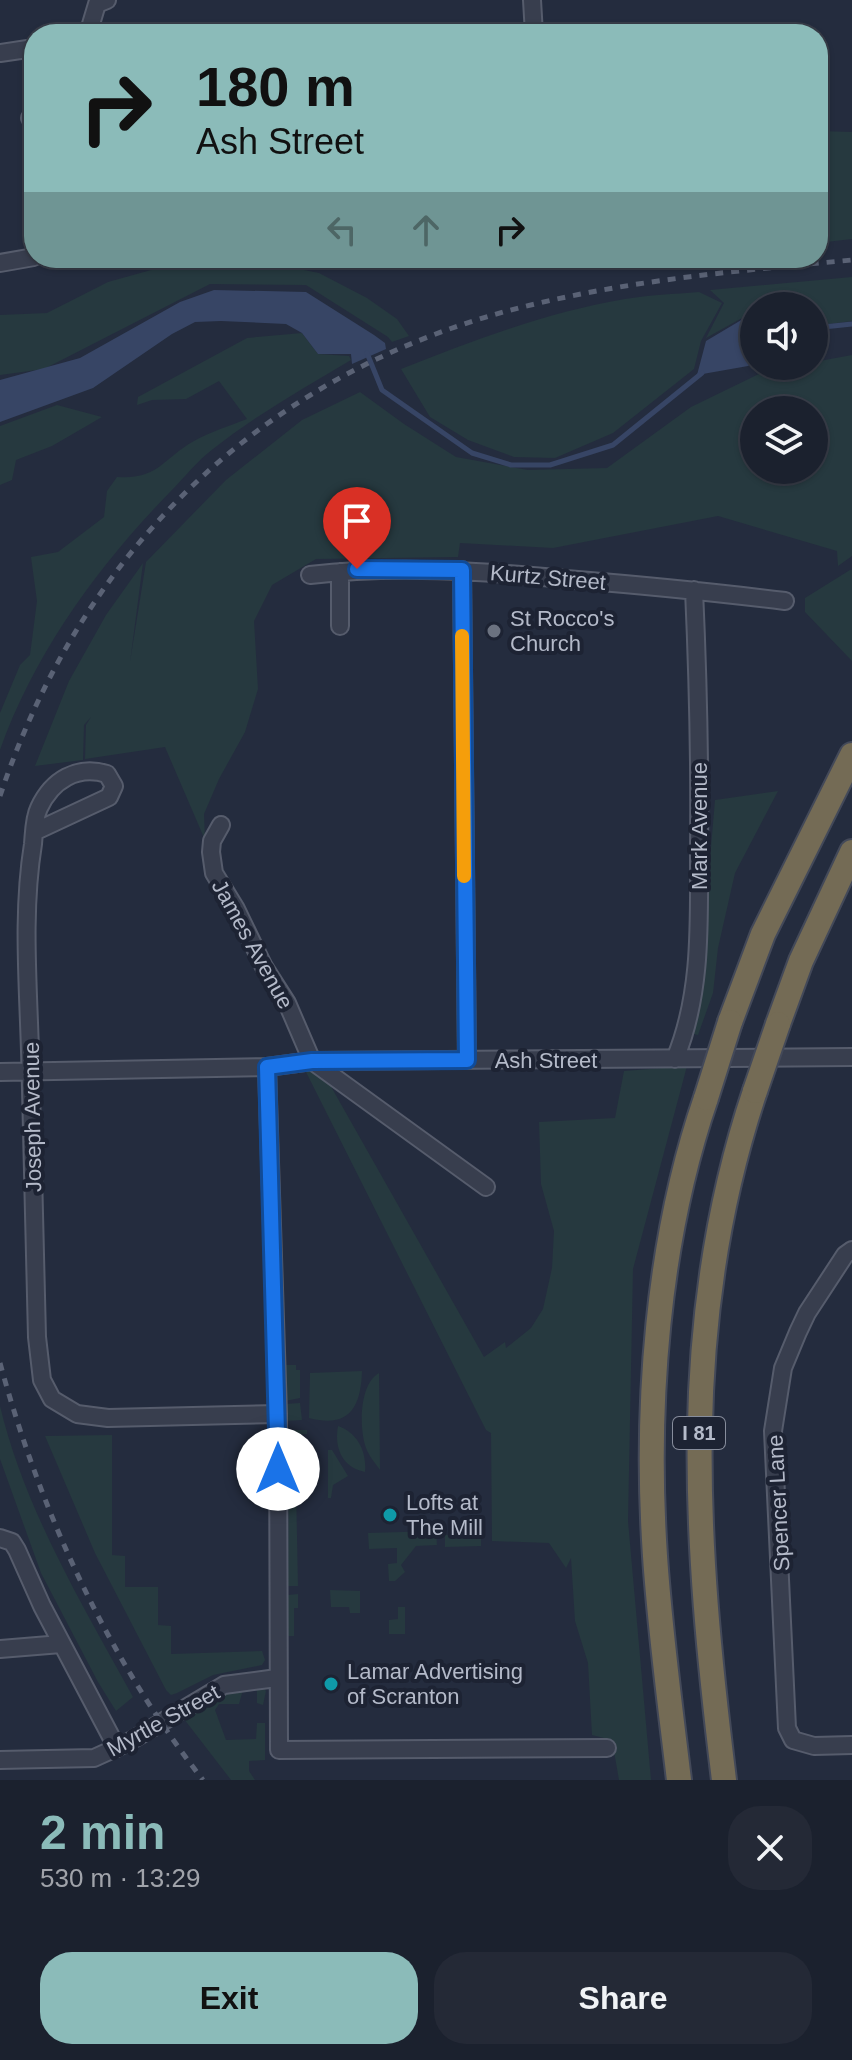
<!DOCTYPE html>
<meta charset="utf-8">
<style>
:root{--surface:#1b212e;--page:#242936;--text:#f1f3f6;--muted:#a0a3aa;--line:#393e4a;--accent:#8bbbb9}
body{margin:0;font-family:Helvetica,sans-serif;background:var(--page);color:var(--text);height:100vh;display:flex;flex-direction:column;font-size:30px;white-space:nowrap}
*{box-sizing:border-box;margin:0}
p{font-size:26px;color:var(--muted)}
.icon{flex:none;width:44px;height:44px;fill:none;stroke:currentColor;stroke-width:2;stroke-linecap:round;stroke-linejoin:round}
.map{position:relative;height:1780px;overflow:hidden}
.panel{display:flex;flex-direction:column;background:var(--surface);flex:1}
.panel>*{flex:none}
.top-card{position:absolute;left:24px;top:24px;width:804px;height:244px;border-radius:32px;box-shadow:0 2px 6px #0004,0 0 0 2px var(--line);background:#8bbbb9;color:#111;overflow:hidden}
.buttons{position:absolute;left:740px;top:292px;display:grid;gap:16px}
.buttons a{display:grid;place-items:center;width:88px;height:88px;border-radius:50%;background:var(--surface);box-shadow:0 2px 6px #0004,0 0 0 2px var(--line);font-size:40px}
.pin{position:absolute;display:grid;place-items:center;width:68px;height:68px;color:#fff;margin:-82px -34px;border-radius:50% 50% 50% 0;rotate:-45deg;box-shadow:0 0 8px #0007}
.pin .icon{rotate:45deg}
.me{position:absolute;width:88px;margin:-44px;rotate:0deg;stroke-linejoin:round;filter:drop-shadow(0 0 6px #0008)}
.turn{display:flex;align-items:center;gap:28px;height:168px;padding:0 40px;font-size:36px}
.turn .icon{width:104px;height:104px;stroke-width:2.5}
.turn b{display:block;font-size:56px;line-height:68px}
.lanes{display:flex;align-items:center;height:76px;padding:0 40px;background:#0003;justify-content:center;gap:40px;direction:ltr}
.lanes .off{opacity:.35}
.round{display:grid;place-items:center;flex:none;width:84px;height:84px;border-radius:32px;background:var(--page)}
.head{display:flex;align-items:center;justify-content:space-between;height:136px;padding:0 40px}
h1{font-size:48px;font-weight:800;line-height:60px;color:var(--accent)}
.action{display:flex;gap:16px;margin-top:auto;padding:16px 40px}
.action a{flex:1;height:92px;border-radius:32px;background:var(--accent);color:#111;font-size:32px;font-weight:800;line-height:92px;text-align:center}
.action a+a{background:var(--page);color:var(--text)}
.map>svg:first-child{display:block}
</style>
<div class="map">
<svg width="852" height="1780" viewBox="0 0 852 1780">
<rect width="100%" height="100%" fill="#242c3e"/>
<path fill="#26393f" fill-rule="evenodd" d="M818 131 852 132V239L818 243V201L828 195 818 188Z
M254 260 319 273 367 298 397 319 409 336 392 342 388 337 306 285 210 284 44 369 0 375V315L47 313 108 282 180 262Z
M852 277V321L814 326V306H754V314L742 318 706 338 724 303 710 290Z
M699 292 722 303 701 341 694 369 613 433 555 458 514 457 468 440 430 417 401 369C473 341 547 312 625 299 649 295 674 294 699 292Z
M302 333 318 354 349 356 351 360C304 388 256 415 213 449 197 461 184 478 170 492 98 566 35 652 0 750V713L20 665 30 655 37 601 31 557 58 552 104 517 107 491 117 477C159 480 163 458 194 441 210 432 229 426 247 419L219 381 186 399 152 400 137 405 138 397 247 338Z
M852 355V556L838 566 837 551 718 516 553 548 460 543 458 557 316 559 272 585 254 621 258 689 245 732 219 779 204 814 205 840 165 747 85 759 86 725 91 717 84 725 83 760 35 766 69 681 106 615 143 563 130 662 146 562 226 480 302 420 360 392 404 424 456 457 528 470 607 468 691 407 763 372 793 366H814V362ZM754 410H814V470H754Z
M57 405 102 417 52 446 16 460 12 480 0 485V426Z
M850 570H852V661L805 612V598Z
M778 791 735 873 718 948 713 993 698 1035 689 1033 699 988 715 800Z
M687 1066 633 1269 628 1521 651 1780H619L612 1740 592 1735 588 1663 575 1621 571 1558 566 1568 549 1543 492 1541 491 1433 486 1430 305 1070 320 1071 329 1083 484 1357 505 1342 506 1348 531 1328 543 1309 552 1268 554 1231 541 1184 539 1122 615 1118 624 1071Z
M284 1365H296V1370H300V1398L285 1401Z
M362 1371C361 1406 350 1429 309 1418L310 1373Z
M379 1373 380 1470C375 1463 369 1456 366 1448 359 1429 359 1384 379 1373Z
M300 1403 302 1420 285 1421V1404Z
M0 1406C25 1510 82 1604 133 1697L116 1711 98 1682 41 1573 0 1459Z
M338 1426C358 1433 367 1452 365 1472 342 1467 334 1448 338 1426Z
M292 1430H307V1434L295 1435 298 1586H288L289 1435Z
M112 1435V1555L125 1556V1587H158V1625L171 1626V1654L262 1651 265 1660 262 1665 213 1675 177 1693 171 1695 166 1690 95 1553 45 1436Z
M328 1450H332L348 1476 333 1485 331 1498H328Z
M436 1531 437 1545 416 1546 401 1565 405 1572 395 1581H389L388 1564 397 1563V1548L369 1549 368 1533Z
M481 1533V1546L445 1547V1535Z
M330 1590 360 1591V1613H350L349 1607H331Z
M298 1594V1608H294V1636H288V1595Z
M398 1607H405V1634H389V1620L398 1619Z
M260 1685 266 1691 263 1705 257 1703V1691L243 1690 239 1704H219L215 1710 226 1740 256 1739 257 1723H265V1760L249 1761V1771L255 1780H231L184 1719C211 1699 227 1692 260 1685Z"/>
<path fill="#374565" d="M214 290 306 292 374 335 385 343 386 349 352 364 351 354H318L302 333 286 324 221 321 195 322 172 334 93 388 0 422V380L80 358 180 302Z
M754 316V362L748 366 697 375 706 341 743 319Z"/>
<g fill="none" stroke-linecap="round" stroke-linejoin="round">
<path stroke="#374565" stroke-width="5" d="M814 328 852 324
M367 353 382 390 472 453 511 465H550L613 445 702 373"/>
<g stroke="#565c6c" stroke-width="20">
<path id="minor" d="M532 0 534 34
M88 34 97 4 107 0
M0 53 34 48
M30 118 34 117
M0 263 34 257
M462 570 467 1060
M340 572V626
M310 575C395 565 480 571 566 579 639 585 712 592 785 601
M221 825 212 841 211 852 214 873 236 909 264 967 287 1003 312 1061 486 1187
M34 832 109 797 114 786 107 774C77 765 52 780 39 808 34 818 34 833 33 844 22 912 28 982 30 1051 33 1146 35 1241 37 1337L42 1380 52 1399 77 1414 108 1418 278 1414
M675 1059C702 994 699 923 699 854 700 765 698 678 694 590
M267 1067 278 1414 279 1750 607 1748
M0 1072 267 1067 312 1061 852 1057
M852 1250 845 1255 807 1313 798 1332 783 1368 773 1431 787 1728 793 1740 814 1746 852 1745
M0 1538 12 1542 17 1550 42 1606 117 1748
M0 1649 61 1644
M0 1760 94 1758 127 1743 224 1685 277 1678"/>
</g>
<g stroke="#434959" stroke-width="28">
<path id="highway" d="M730 1022 763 934 852 755
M778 1024 801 961 852 852
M679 1780C670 1705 660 1631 655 1556 645 1407 657 1240 706 1098
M724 1780C695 1545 678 1320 755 1091"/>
</g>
<use href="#minor" stroke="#383e4e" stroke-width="16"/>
<use href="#highway" stroke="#746b55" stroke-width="24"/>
<path stroke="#5a6275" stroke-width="5" stroke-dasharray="8 8" stroke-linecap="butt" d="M0 796C85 541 274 365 535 304 640 279 745 270 852 260
M0 1363C41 1513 107 1657 203 1780"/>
<g stroke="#434959" stroke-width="28" stroke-linecap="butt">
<path id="highway-bridge" d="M755 1091 778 1024
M706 1098 730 1022"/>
</g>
<use href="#highway-bridge" stroke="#746b55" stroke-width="24"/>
</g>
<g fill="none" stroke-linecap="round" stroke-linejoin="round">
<g stroke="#114b97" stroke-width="20">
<path id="route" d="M278 1469 267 1067 312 1061 467 1060 462 570 357 569"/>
</g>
<use href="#route" stroke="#1a73e8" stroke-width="14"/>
<path stroke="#f59e0b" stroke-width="14" d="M462 636 464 876"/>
</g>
<circle fill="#6b7280" stroke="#1d2333" stroke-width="3" cx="494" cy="631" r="8"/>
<g fill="#0f9aa8" stroke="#1d2333" stroke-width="3">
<circle cx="390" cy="1515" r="8"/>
<circle cx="331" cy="1684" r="8"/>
</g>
<g text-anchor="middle" stroke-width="8" stroke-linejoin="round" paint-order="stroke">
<rect fill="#1d2333" stroke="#878d9c" stroke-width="2" x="673" y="1417" width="52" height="32" rx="6"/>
<g font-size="20" font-weight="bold" fill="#b4bac9">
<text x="699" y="1440">I 81</text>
</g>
<g font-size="22" fill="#b4bac9" stroke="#1d2333">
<text transform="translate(548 577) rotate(5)" y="8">Kurtz Street</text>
<text transform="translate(699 826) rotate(-90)" y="8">Mark Avenue</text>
<text transform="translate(253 944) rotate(61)" y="8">James Avenue</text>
<text x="546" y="1068">Ash Street</text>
<text transform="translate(32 1117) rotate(-91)" y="8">Joseph Avenue</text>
<text transform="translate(778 1503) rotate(-93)" y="8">Spencer Lane</text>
<text transform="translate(163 1720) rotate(-29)" y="8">Myrtle Street</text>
</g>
<g font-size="22" fill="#b4bac9" stroke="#1d2333" text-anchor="start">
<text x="510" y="626">St Rocco's<tspan x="510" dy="25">Church</tspan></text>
<text x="406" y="1510">Lofts at<tspan x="406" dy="25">The Mill</tspan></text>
<text x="347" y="1679">Lamar Advertising<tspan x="347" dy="25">of Scranton</tspan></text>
</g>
</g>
</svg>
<div class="buttons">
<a><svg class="icon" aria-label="sound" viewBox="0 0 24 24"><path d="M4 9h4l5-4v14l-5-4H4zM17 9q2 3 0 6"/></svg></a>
<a><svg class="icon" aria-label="layers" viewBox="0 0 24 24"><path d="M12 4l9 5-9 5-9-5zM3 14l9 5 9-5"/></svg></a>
</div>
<div class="pin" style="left:357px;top:569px;background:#d93025"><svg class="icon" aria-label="arrive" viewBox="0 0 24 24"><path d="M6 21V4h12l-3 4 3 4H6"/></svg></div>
<svg class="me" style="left:278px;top:1469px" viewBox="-20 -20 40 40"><circle r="19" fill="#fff"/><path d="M0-13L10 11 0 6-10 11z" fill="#1a73e8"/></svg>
<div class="top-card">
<div class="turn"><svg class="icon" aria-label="right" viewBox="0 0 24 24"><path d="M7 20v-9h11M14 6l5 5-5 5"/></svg><div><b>180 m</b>Ash Street</div></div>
<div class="lanes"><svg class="icon off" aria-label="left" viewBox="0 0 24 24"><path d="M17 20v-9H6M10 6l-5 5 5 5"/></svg><svg class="icon off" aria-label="ahead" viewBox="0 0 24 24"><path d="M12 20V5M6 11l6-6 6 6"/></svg><svg class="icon" aria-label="right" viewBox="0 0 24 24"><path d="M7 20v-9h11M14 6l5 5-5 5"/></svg></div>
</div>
</div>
<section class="panel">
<div class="head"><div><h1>2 min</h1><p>530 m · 13:29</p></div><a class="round"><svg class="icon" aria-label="close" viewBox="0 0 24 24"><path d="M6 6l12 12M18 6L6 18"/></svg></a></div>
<div class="action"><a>Exit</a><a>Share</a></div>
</section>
